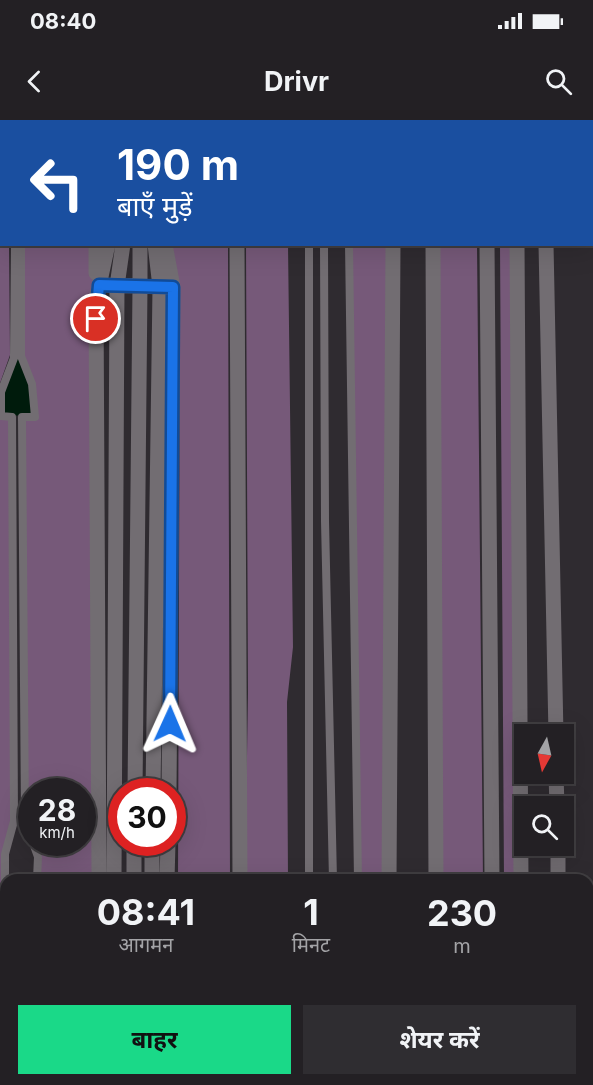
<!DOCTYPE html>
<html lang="hi">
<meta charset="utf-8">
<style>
:root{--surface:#232024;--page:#2f2d31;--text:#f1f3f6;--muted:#a3a3a6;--line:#403e41;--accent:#1ad988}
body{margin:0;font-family:Inter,"Noto Sans Devanagari",sans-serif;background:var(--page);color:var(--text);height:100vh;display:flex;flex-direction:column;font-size:22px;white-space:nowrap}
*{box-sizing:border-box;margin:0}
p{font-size:20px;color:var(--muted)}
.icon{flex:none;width:33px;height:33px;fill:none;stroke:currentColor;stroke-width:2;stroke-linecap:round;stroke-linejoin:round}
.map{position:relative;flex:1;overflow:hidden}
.details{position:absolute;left:0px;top:754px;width:594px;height:212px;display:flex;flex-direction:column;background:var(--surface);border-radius:18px 18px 0 0;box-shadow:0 6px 24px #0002,0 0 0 2px var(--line)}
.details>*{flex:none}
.top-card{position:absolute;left:0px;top:0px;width:594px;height:126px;box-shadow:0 6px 24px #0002,0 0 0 2px var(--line);background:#1a4fa0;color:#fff;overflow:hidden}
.needle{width:39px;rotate:188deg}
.fabs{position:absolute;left:514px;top:604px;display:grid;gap:12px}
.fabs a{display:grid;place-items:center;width:60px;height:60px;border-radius:0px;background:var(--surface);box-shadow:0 6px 24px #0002,0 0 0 2px var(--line);font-size:30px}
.speed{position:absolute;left:18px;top:658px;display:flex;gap:12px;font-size:30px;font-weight:700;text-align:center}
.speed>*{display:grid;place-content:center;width:78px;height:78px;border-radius:50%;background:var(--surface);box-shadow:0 6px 24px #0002,0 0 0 2px var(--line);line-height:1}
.speed small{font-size:15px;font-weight:400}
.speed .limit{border:9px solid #d22;background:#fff;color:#111}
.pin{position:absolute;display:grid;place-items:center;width:51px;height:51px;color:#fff;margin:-26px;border:3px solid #fff;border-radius:50%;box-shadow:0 2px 6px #0007}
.me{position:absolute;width:66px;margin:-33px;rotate:1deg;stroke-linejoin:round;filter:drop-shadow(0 0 4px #0008)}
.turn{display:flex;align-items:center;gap:21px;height:126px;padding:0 18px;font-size:27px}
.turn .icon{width:78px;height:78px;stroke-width:2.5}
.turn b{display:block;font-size:42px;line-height:51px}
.eta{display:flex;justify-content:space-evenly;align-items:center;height:102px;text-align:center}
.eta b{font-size:36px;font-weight:700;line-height:42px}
.action{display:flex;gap:12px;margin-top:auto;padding:12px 18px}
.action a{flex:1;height:69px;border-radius:0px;background:var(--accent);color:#111;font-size:24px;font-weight:700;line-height:69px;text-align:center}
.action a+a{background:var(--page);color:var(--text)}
.status{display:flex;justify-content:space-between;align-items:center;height:42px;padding:0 30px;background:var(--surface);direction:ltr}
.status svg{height:16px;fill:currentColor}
header{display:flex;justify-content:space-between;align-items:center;height:78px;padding:0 18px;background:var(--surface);font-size:27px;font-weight:700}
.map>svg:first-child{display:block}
</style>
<div class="status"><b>08:40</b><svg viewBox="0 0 49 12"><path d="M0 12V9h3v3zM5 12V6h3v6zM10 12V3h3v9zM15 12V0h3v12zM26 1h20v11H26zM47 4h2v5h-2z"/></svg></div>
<header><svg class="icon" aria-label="back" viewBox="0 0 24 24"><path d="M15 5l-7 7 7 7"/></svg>Drivr<svg class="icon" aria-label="search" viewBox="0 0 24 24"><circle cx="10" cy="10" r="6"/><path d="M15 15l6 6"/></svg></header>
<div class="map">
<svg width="593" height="965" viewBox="0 0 593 965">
<rect width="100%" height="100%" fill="#2f2b30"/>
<path fill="#765979" d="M0 0H9L2 2V124L9 125 10 235 0 263Z
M21 125H94L95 760H31H39L37 723H82V672H32L31 707 27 693Z
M172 125H228L230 760H178L180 172Z
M246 125H288L293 527 287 582 288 760H245L248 573Z
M352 125H392L387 760H361Z
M436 125H477L483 760H439Z
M500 125H514L520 760H504Z
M0 300H9L12 701 6 762V960H96V965H0Z
M176 960H236V965H175Z
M246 960H294V965H246Z"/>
<path fill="#001b0c" d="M14 238H20L31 266 34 295 2 296 3 272Z"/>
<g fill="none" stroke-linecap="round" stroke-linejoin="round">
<path stroke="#726d72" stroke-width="8" d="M13 0V2
M309 0V2
M323 0V2
M22 2V0
M349 2V0
M15 124 14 238 1 272V296L12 297 14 701 5 734V760L37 759 38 737 33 723
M21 124V236L32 264 35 297H22L25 698 32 719
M309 124V760
M324 124 325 401 333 760
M349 124 358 760
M24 960V965
M310 960V965
M337 960V965
M360 960V965"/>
<path stroke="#726d72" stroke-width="15" d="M94 0V2
M236 0V2
M516 0V2
M544 0V2
M137 2V0
M394 2V0
M96 124V153
M140 124V166L160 167 155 124
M165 124 173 167 169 672
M237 124 240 760
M517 124 521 760
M546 124 556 615
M108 165 140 166 135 672
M556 654 557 687
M153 672 160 167H173
M558 726V760
M99 760 96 180 108 124
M114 760 117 166 123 124
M134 760V723
M152 760V723
M167 760 168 723
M389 760 393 124
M100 960V965
M114 960V965
M165 960V965
M241 960V965
M391 960V965
M523 960V965
M562 960V965
M130 965V960
M151 965V960"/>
<path stroke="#726d72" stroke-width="15" d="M433 0V2
M486 0V2
M433 124 436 760
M487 124 492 760
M436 960V965
M494 960V965"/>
</g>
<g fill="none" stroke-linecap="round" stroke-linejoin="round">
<g stroke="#114b97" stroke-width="15">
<path id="route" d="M96 199 99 165 173 167 170 604"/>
</g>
<use href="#route" stroke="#1a73e8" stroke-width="10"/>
</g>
</svg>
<div class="fabs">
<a><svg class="needle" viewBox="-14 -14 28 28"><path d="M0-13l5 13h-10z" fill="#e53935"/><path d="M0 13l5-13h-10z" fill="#a3a3a6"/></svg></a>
<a><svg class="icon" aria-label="search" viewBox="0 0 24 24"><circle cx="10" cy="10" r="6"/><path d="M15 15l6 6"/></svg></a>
</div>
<div class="speed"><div>28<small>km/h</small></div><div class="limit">30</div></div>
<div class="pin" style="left:96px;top:199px;background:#d93025"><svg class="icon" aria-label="arrive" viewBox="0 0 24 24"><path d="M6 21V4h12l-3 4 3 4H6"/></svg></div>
<svg class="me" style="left:170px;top:604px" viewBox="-20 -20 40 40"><path d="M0-17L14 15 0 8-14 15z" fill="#1a73e8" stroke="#fff" stroke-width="4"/></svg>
<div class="top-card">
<div class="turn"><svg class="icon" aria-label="left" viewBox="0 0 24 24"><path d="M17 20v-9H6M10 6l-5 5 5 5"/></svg><div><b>190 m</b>बाएँ मुड़ें</div></div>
</div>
<section class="details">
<div class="eta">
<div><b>08:41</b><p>आगमन</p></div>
<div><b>1</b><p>मिनट</p></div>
<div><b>230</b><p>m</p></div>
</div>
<div class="action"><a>बाहर</a><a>शेयर करें</a></div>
</section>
</div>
